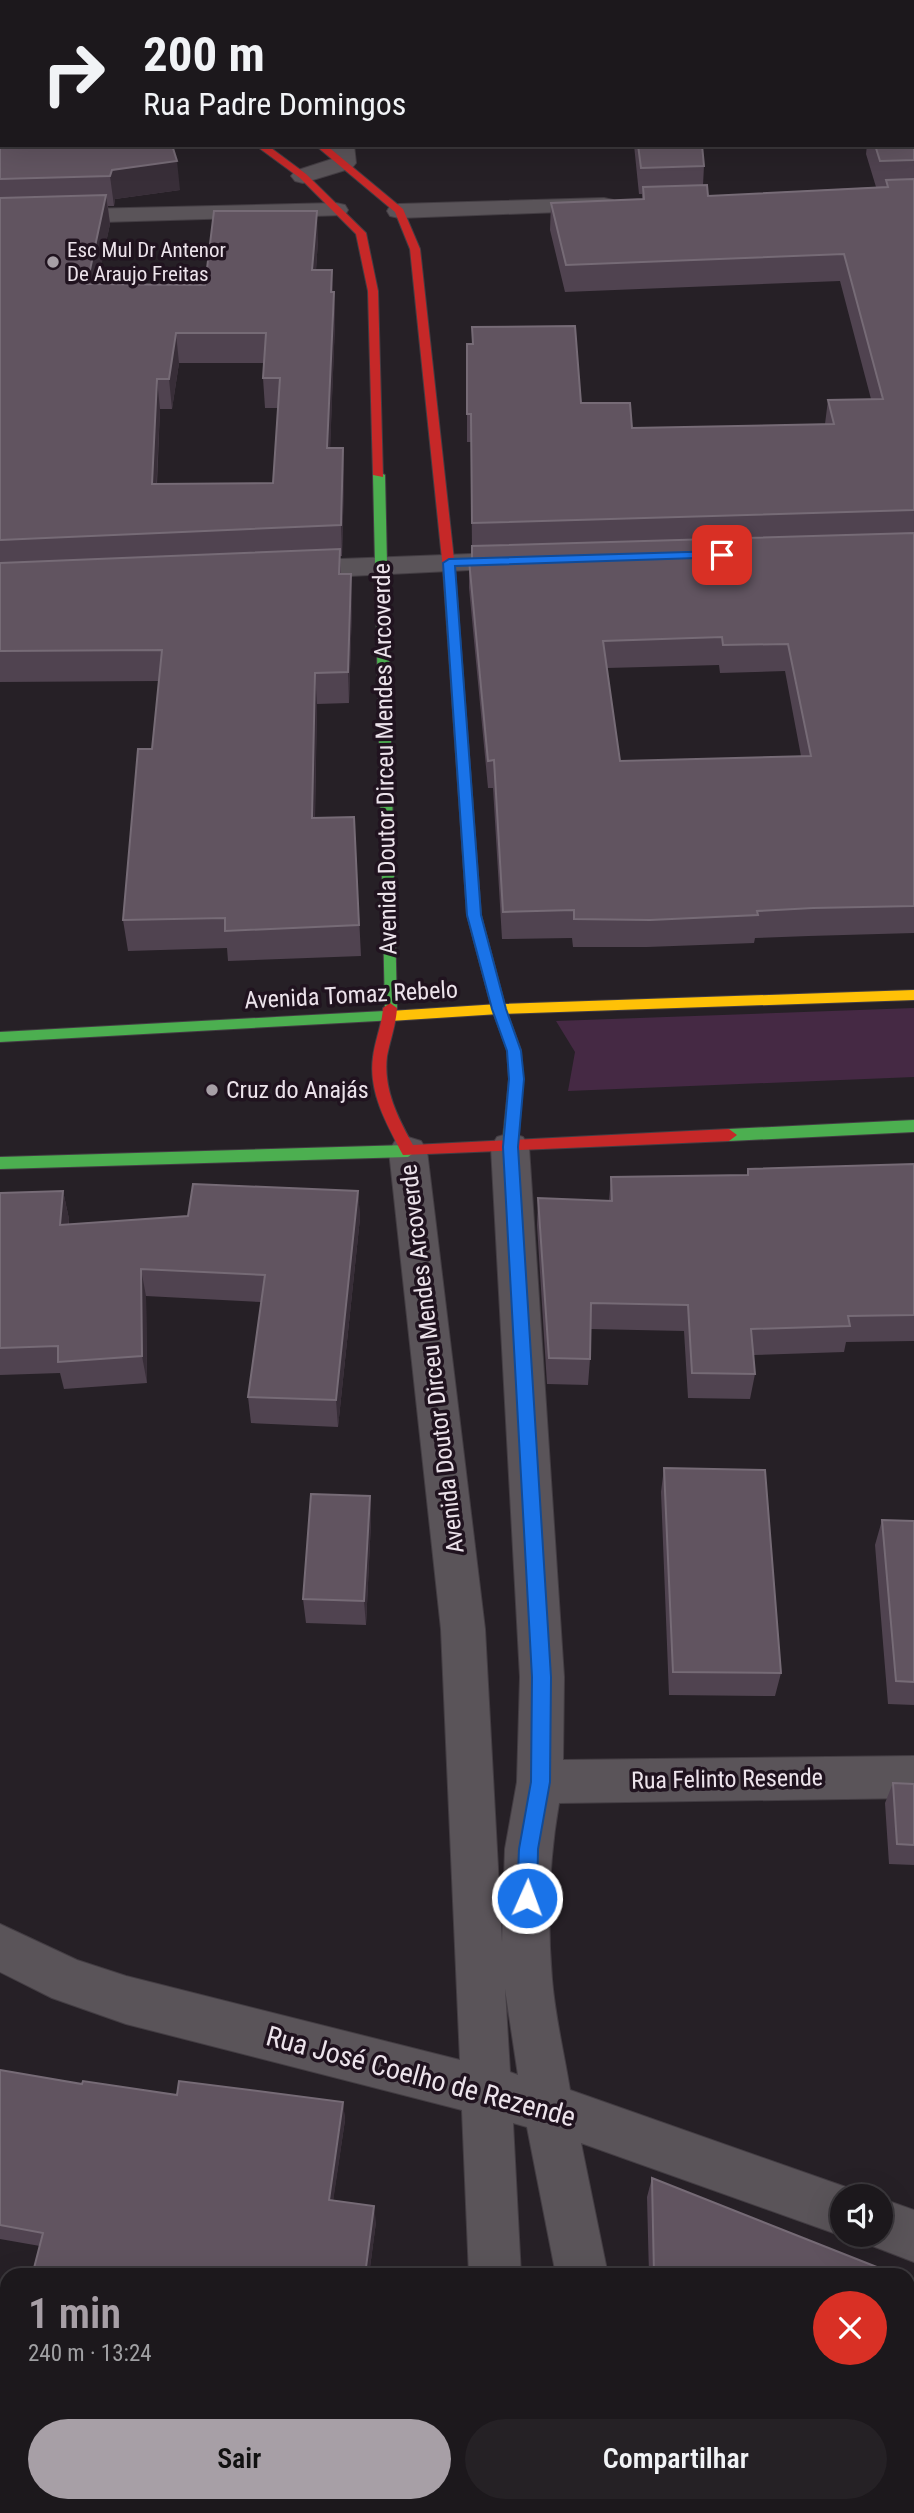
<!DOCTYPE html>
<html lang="pt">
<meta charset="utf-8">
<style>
:root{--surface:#1c181c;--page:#252125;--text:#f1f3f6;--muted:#a0a0a3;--line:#3a373b;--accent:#a79fa6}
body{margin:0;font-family:"Roboto Condensed",sans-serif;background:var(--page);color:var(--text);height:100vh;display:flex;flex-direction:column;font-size:26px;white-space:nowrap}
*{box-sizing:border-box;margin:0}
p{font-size:23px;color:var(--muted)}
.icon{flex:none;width:38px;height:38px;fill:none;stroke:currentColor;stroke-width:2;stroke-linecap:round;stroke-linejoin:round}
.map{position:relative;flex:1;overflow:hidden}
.panel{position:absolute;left:0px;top:2268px;width:915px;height:245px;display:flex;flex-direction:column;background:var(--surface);border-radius:21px 21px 0 0;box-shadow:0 7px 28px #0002,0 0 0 2px var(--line)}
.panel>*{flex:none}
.hud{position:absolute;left:0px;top:0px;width:915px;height:147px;box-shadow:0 7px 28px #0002,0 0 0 2px var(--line);background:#1c181c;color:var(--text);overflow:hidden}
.tools{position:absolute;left:830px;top:2184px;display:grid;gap:14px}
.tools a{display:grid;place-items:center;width:63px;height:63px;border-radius:50%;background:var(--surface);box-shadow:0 7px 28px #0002,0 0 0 2px var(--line);font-size:35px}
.pin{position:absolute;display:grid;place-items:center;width:60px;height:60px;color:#fff;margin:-30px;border-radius:14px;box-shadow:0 4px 10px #0006}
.me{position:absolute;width:77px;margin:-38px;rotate:2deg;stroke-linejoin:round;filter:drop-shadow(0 0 5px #0008)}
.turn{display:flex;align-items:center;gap:24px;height:147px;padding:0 28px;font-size:32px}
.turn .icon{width:91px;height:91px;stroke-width:2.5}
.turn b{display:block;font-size:49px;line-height:60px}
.round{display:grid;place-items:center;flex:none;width:74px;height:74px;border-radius:37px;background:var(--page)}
.overview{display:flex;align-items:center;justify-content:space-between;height:119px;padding:0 28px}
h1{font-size:42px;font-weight:600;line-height:52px;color:var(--accent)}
.action{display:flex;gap:14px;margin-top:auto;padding:14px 28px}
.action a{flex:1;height:80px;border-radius:42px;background:var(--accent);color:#111;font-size:28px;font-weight:600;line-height:80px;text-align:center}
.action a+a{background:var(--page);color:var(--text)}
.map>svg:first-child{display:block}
</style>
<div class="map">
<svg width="914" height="2513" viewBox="0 0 914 2513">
<rect width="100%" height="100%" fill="#262026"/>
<path fill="#452944" d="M914 1008V1077L568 1091 575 1052 556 1021Z"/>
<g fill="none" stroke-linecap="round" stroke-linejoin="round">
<g stroke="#433d43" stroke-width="2">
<path id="street" d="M330 145H354L356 163 352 168 303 183 295 181 291 176 295 171 332 159Z
M604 198 613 200 616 205 613 210 399 218 390 216 387 211 390 206 399 204Z
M336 203 345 205 348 210 345 215 0 225V211Z
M522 552 532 555 537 561 532 567 289 579 279 576 274 570 279 564 289 561Z
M510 1133 523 1137 529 1147 564 1677 563 1760 914 1756V1798L559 1803C549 1860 547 1921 552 1979 555 2016 564 2053 570 2090L860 2192 862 2196H842V2235H844L842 2236 581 2143 608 2275H556L527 2127 513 2123 521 2275H469L462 2110 126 2024 52 1998 0 1972V1924L77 1960 126 1976 460 2060 441 1629 389 1151 395 1141 408 1137 421 1141 427 1151 485 1629 502 1942 505 1849 517 1782 520 1677 491 1147 497 1137ZM505 1989 518 2075 510 2072Z
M880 2198 914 2210V2262L862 2242 859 2235H880Z
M479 2506H535V2513H479Z
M581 2506H637V2513H581Z"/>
</g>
<g stroke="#433d43" stroke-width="2">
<path id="fast" d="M67 0H77L78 2H68Z
M379 472 385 475 397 1008 394 1012 397 1016 395 1020 0 1042V1032L385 1011 373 475Z
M449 565 455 569 481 915 506 1009 521 1050 523 1079 518 1147 510 1153 502 1147 509 1079 507 1050 492 1009 467 915 443 569Z
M914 1120V1132L729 1141 721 1135 729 1129Z
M408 1145 416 1151 408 1157 0 1169V1157Z"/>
</g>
<g stroke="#433d43" stroke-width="2">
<path id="slow" d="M914 990V1000L499 1014 390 1021 383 1016 390 1011 499 1004Z"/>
</g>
<g stroke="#433d43" stroke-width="2">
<path id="jam" d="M127 0H136L137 2H128Z
M255 145H267L306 174 366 233 378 291 383 477 373 475 368 291 356 234 300 178Z
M315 145H326L403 209 420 249 455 569 453 572 449 573 443 569 410 249 395 212Z
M390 1003 397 1008C396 1025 390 1040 387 1056 383 1089 398 1118 413 1145L729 1129 737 1135 729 1141 403 1155C387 1125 368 1092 373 1057 375 1040 382 1025 383 1008Z"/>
</g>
<use href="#street" fill="#5a5459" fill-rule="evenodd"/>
<use href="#fast" fill="#4caf50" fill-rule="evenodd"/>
<use href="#slow" fill="#ffc107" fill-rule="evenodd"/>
<use href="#jam" fill="#c62828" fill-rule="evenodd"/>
</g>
<path fill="#504350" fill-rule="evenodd" d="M176 0H521V2H178Z
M0 25 180 190 115 199 114 206H108L110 224 97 284 205 285 318 240 316 270 334 292 335 322 330 448H343L344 478 342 556H340L341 574 352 605 349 703 317 704 315 818 354 817 361 956 228 961 227 948 128 951 123 920 152 749 159 681 0 682ZM179 363H264L263 378 265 408H278L273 483 157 484 160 409H172Z
M914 127V933L809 936 755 938 754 943 647 947H573L572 938 502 939 493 788H488L469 588V560H472V551L471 442H467V344H472V327L581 403 632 428 825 424 828 400 871 399 840 281 565 292 550 230 551 203 642 199V194H639L634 145H702L704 166 703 185 708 196 876 187 866 154 867 145H914ZM719 665 720 673 785 671 801 756 620 761 607 668Z
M914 1164V1341L846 1342 844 1352 753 1355 755 1374 750 1399 688 1398 684 1331 590 1329V1359L588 1385 547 1384 537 1225 538 1198 609 1201 611 1177 747 1175 748 1169Z
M63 1191 69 1219V1224L188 1216 358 1191 360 1218 338 1427 251 1423 248 1397 261 1302 146 1296 147 1383 64 1389 60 1373 0 1375V1193Z
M664 1468 781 1673 775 1696 669 1695 661 1492Z
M370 1496 371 1521 366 1625 306 1623 303 1599Z
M882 1520 914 1521V1705L888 1704 875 1545Z
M893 1783 914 1784V1865L889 1864 885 1803Z
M0 2070 82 2084 177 2095 343 2102 345 2120 333 2200 376 2222 369 2275H35L33 2272 40 2246 0 2239Z
M652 2178 897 2275H649L647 2197Z
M908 2280 914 2282V2497L908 2495Z
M657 2506H830L831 2513H657Z"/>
<path fill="#382e38" d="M177 161 180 190 115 199 114 206 110 176 112 170Z
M106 195 110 224 91 314 87 284Z
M317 211 318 240 314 300 312 270Z
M332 270 335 322 329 479 327 448Z
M176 333 179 363 172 409 169 379Z
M157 379 160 409 155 515 152 484Z
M343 448 344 478 342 556 341 525Z
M351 574 352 605 349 703 348 672Z
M315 673 317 704 314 849 312 818Z
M63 1191 69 1219 66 1252 60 1225Z
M358 1191 360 1218 338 1427 336 1400Z
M141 1269 146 1296 147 1383 142 1356Z
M370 1496 371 1521 366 1625 364 1601Z
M343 2102 345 2120 331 2216 329 2200Z
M374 2206 376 2222 369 2275H365Z
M312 2506H315V2513H312Z"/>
<path fill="#615460" stroke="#766b76" stroke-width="2" fill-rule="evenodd" d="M196 0H477V2H198Z
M797 0H914V21V2H797Z
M0 25H2V145H172L177 161 112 170 110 176 0 179Z
M914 127V160L880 161 875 145H914Z
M638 145H702L704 166 641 168Z
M914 179V510L472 523 471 414H467V344H473L472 327 575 326 581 403H630L632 428 834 424 828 400 883 399 844 254 566 265 551 203 644 199 643 187 707 185 708 196 888 187 886 180Z
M106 195 87 284 205 285 214 211H317L312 270H332L331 292H334L327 448H343L341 525 0 540V198ZM176 333H266L263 378H280L273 483 152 484 157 379H169Z
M914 533V906L813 908 757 911 758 915 650 920 574 919V910L503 912 494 760 488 761 469 560H472V546ZM722 637 723 645 788 644 811 756 620 761 603 641Z
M340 549 339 574H351L348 672 315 673 312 818 354 817 359 925 225 931V918L123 920 138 749H152L162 650 0 651V563Z
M914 1164V1315L848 1316 850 1326 751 1329 755 1374 692 1373 688 1305 591 1303 590 1359 549 1358 538 1198 612 1201 611 1177 748 1175V1169Z
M193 1184 358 1191 336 1400 248 1397 265 1275 141 1269 142 1356 58 1362V1346L0 1348V1193L63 1191 60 1225 188 1216Z
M664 1468 765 1470 781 1673 673 1672Z
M311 1494 370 1496 364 1601 303 1599Z
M882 1520 914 1521V1682L896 1681Z
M893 1783 914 1784V1845L897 1844Z
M0 2070 82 2084 83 2081 177 2095 179 2081 343 2102 329 2200 374 2206 365 2275H52L33 2272 43 2233 0 2225Z
M652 2178 897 2275H654Z
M908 2280 914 2282V2480L908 2478Z
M71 2506H312V2513H70Z
M661 2506H830L831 2513H661Z"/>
<path fill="#1a73e8" stroke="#114b97" stroke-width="2" d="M722 551 728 555 727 557 455 566 481 915 506 1009 521 1051 524 1079 518 1147 551 1677 550 1782 538 1849 537 1898 534 1905 527 1908 520 1905 517 1898 519 1849 531 1782 532 1677 503 1147 509 1079 507 1051 492 1009 467 915 443 563 449 559Z"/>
<g fill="#a79fa6" stroke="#20131f" stroke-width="2.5">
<circle cx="53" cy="262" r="7"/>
<circle cx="212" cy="1090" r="7"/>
</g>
<g text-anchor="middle" stroke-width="7" stroke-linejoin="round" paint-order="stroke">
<g font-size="21" fill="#ece3eb" stroke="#20131f" text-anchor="start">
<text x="67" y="257">Esc Mul Dr Antenor<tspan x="67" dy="24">De Araujo Freitas</tspan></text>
</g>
<g font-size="24" fill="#ece3eb" stroke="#20131f">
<text transform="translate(385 759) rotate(-91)" y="8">Avenida Doutor Dirceu Mendes Arcoverde</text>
<text transform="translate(351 995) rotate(-3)" y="8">Avenida Tomaz Rebelo</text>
<text transform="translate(432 1359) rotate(-97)" y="8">Avenida Doutor Dirceu Mendes Arcoverde</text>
<text transform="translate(727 1779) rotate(-1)" y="8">Rua Felinto Resende</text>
</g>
<g font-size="24" fill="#ece3eb" stroke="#20131f" text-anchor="start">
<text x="226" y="1098">Cruz do Anajás</text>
</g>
<g font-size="28" fill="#ece3eb" stroke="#20131f">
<text transform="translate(421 2076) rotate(15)" y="10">Rua José Coelho de Rezende</text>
</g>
</g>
</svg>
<div class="tools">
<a><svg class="icon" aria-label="sound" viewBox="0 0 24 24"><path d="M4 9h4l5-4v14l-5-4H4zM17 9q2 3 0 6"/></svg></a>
</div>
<div class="pin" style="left:722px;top:555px;background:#d93025"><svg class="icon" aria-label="arrive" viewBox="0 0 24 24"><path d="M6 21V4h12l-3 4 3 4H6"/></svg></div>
<svg class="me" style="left:527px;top:1898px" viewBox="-20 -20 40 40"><circle r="17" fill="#1a73e8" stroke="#fff" stroke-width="3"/><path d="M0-11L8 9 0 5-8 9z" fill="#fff"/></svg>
<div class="hud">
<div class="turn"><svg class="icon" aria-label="right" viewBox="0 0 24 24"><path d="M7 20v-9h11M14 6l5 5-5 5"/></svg><div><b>200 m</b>Rua Padre Domingos</div></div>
</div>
<section class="panel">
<div class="overview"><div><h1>1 min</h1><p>240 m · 13:24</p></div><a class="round" style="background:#d93025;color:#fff"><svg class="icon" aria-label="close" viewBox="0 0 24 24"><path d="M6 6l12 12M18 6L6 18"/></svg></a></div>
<div class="action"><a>Sair</a><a>Compartilhar</a></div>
</section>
</div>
